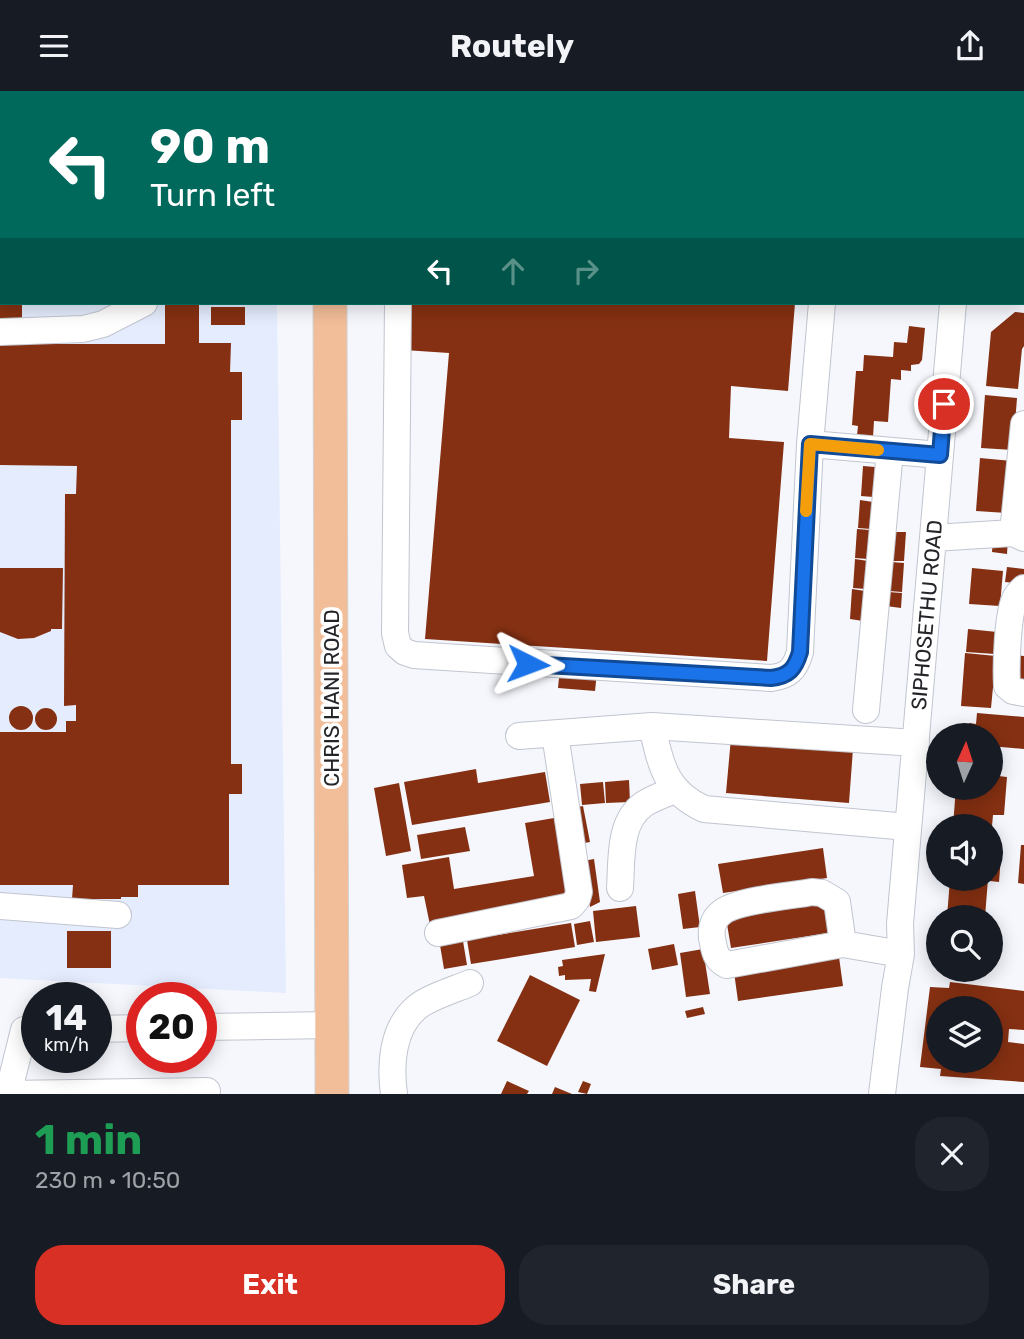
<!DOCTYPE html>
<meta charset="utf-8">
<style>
:root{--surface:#171b24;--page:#20242c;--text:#f1f3f6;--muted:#9ea1a6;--accent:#d93025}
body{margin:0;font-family:Rubik,sans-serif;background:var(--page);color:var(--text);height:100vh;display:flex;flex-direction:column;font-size:26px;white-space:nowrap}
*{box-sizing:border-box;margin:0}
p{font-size:23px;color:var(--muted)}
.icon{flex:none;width:38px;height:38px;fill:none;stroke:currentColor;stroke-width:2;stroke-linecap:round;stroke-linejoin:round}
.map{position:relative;height:1003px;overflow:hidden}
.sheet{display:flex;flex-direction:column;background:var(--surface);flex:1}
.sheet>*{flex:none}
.hud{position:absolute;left:0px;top:0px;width:1026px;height:214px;box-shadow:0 4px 18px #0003;background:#00695c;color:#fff;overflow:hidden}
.needle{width:46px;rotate:3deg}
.buttons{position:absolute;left:926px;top:632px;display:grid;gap:14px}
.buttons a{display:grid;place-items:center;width:77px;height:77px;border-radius:50%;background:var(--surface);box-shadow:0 4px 18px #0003;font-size:35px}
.speed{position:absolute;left:21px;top:891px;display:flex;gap:14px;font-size:35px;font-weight:700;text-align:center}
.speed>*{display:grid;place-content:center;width:91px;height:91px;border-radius:50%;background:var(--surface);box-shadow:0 4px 18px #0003;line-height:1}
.speed small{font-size:18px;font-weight:400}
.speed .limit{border:10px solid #d22;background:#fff;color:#111}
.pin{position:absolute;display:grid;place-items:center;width:60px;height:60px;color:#fff;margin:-30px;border:4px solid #fff;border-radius:50%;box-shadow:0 2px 7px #0007}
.me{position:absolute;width:77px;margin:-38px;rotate:93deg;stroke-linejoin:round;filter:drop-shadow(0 0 5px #0008)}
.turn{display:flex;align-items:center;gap:24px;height:147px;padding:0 35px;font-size:32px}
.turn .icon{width:91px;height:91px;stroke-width:2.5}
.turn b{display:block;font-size:49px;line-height:60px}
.lanes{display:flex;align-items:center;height:66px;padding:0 35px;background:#0003;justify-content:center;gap:35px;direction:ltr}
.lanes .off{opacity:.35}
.round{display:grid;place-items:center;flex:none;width:74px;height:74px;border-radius:28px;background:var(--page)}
.head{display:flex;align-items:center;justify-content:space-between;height:119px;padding:0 35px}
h1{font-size:42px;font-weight:700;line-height:52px;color:#1e9e55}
.button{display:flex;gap:14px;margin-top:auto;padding:14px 35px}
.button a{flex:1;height:80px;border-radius:28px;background:var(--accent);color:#fff;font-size:28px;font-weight:700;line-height:80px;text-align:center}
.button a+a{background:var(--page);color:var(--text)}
header{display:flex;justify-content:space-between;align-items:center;height:91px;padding:0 35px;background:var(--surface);font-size:32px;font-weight:700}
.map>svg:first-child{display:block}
</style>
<header><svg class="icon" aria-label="menu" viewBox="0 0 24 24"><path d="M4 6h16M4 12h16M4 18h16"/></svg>Routely<svg class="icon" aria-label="share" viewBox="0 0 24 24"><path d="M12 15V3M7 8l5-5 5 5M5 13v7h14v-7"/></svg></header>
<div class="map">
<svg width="1024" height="1003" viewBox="0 0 1024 1003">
<rect width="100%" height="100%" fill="#f5f7fd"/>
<path fill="#e4ecfd" d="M0 0H276L2 2V212H277L286 902 0 887Z"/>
<path fill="#853012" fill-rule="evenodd" d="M0 212H22V232H0Z
M408 212H795L788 300 731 295 729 347 784 351 767 570 425 548 449 262 404 259Z
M165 213H199V252H231L230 281H242V329H231V673H242V703H229V794H138V806H121V808H72L73 794H0V641H66V630H76V614L64 615 65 403H76L77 375 0 374V253H165Z
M211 216H245V234H211Z
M1015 221 1024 222V255L1022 258 1018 298 986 295 991 241Z
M909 235 925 237 922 269 919 273 911 274V280L901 279V289L891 288 888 331 874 330 873 346 857 344 858 335 852 334 856 280H863L864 264 893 266 894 251 907 252Z
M985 304 1017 307 1013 359 981 357Z
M980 367 1012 370 1007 422 976 420Z
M863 375 875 376 873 406 861 405Z
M860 409 873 411 871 438 858 437Z
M857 438 870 439 868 468 855 467Z
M894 441H906L904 470H891Z
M993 446 1008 447 1007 463 992 461Z
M855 468 868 470 866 498 853 497Z
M891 471 904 472 902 501 889 500Z
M1007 476 1024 478V493L1005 491Z
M0 477H63L62 538H51V540L34 547 18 548 0 541Z
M972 477 1003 480 1000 515 969 513Z
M852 498 865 500 863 530 850 528Z
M888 501 902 502 901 517 886 515Z
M968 538 997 541 995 563 966 561Z
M965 562 996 565 991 617 961 615Z
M1014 564 1024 565V595L1011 594Z
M560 577 597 581 595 600 558 597Z
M9 627a12 12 0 1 1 24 0a12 12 0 1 1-24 0Z
M35 628a11 11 0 1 1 22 0a11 11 0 1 1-22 0Z
M977 622 1024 626V658L990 655V644H968L969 632 976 633Z
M731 647 853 658 849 712 726 702Z
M476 678 478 692 545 681 550 711 412 734 404 691Z
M990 684 1007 686 1004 724H993L992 735H953L956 696H990Z
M629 689 630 711 606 712 605 691Z
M603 691 605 712 582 714 580 693Z
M399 692 411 760 386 765 374 697Z
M583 715 590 751 579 753 573 717Z
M554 727 569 810 430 834 424 805 407 807 402 774 449 766 454 798 534 785 525 732Z
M465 736 470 760 421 768 417 744Z
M990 751 1002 752 999 791 990 790Z
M1021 754H1024V793L1018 792Z
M823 757 827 787 723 802 718 773Z
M594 768 600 811 590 816 583 770Z
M950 788H988L985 826H947Z
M695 800 700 836 683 838 678 803Z
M831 812 835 841 731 857 726 827Z
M636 815 640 846 596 851 593 820Z
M590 830 594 851 577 854 574 833Z
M571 832 575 856 471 873 467 849Z
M67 840H111V877H67Z
M463 850 467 874 444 878 440 854Z
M674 853 678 874 652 879 648 858Z
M703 858 710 903 686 906 680 862Z
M605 863 596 901 589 900 591 888 565 889V884L559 885 558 876 563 875 562 869Z
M839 866 843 895 738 910 734 881Z
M530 884 580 909 547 975 497 950Z
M950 891 1024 900V939L1009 938 1008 951 1024 953V991L940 985 941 978 920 976 930 896 949 897ZM938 917H990V970H938Z
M703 916 705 923 687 927 685 920Z
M507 990 529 1000 527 1003H501Z
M583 990 591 993 587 1003 578 1001Z
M555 996 572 1003H552Z"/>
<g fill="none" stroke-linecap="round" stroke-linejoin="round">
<g stroke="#c1c5cf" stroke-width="28">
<path id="minor" d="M255 0 256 2
M971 2V0
M398 212 395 542 398 555 405 561 414 564 771 587C789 585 795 578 800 561L810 353 822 212
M0 241 83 238 103 233 144 212
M810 353 940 364
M1013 442 1024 333
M933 447 1013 442 1024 447
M1024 497C1021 500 1018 502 1016 506 1007 521 1006 577 1007 595L1013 600 1024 602
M866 619 890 360
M652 635C661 674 665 700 704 718L908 736
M519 645 652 635 916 652
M620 797C622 769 618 731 644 713 653 707 665 703 675 699
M0 815 118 824
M438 842 571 815 577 808 579 801 555 643
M843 853 837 811 822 802 812 801C792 805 735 809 721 822 712 829 710 841 713 852 715 863 717 869 727 874L843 853 901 863
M201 936 332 934
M96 938 142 937
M8 1003 207 1000
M8 1003 24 939
M394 1003C390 974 392 938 416 917 427 907 456 898 470 892
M882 1003 895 897 901 863 900 833 953 212"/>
</g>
<g stroke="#d3d3d4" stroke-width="35">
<path id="major" d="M329 0V2
M330 212 332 1003"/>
</g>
<use href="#minor" stroke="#fff" stroke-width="26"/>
<use href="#major" stroke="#f2bd99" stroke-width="33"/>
</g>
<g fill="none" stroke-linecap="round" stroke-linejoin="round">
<g stroke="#114b97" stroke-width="18">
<path id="route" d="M528 573 771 587C789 585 795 578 800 561L810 353 940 364 944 313"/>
</g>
<use href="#route" stroke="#1a73e8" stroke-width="12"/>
<path stroke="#f59e0b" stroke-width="12" d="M806 420 810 353 878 359"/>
</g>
<g text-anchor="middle" stroke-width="7" stroke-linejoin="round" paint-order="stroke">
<g font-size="21" fill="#242529" stroke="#fff">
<text transform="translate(927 524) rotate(-85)" y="7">SIPHOSETHU ROAD</text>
<text transform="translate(332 607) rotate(-90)" y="7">CHRIS HANI ROAD</text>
</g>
</g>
</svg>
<div class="buttons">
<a><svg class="needle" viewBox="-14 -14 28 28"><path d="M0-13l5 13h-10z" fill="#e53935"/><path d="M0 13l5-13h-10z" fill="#9ea1a6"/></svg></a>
<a><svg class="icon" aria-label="sound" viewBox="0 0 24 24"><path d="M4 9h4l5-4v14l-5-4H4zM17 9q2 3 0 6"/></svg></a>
<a><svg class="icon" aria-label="search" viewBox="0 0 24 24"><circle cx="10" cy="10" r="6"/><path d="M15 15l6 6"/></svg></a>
<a><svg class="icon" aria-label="layers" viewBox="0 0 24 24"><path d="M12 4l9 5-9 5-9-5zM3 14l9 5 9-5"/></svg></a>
</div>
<div class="speed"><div>14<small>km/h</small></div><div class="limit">20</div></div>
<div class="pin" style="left:944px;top:313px;background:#d93025"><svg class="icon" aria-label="arrive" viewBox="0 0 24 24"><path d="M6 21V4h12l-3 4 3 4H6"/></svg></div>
<svg class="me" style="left:528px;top:573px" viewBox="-20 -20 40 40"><path d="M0-17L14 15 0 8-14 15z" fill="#1a73e8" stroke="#fff" stroke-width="4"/></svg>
<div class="hud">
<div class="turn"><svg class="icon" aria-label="left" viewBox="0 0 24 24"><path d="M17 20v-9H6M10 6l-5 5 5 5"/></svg><div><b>90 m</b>Turn left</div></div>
<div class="lanes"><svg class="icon" aria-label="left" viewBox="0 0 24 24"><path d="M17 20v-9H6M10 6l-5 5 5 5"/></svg><svg class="icon off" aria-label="ahead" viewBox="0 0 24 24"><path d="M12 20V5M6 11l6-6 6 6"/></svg><svg class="icon off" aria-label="right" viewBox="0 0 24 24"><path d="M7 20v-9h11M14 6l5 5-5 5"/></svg></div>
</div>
</div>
<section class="sheet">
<div class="head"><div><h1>1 min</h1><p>230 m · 10:50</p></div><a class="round"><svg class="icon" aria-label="close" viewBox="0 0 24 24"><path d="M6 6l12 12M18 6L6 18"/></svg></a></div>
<div class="button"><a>Exit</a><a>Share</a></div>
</section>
